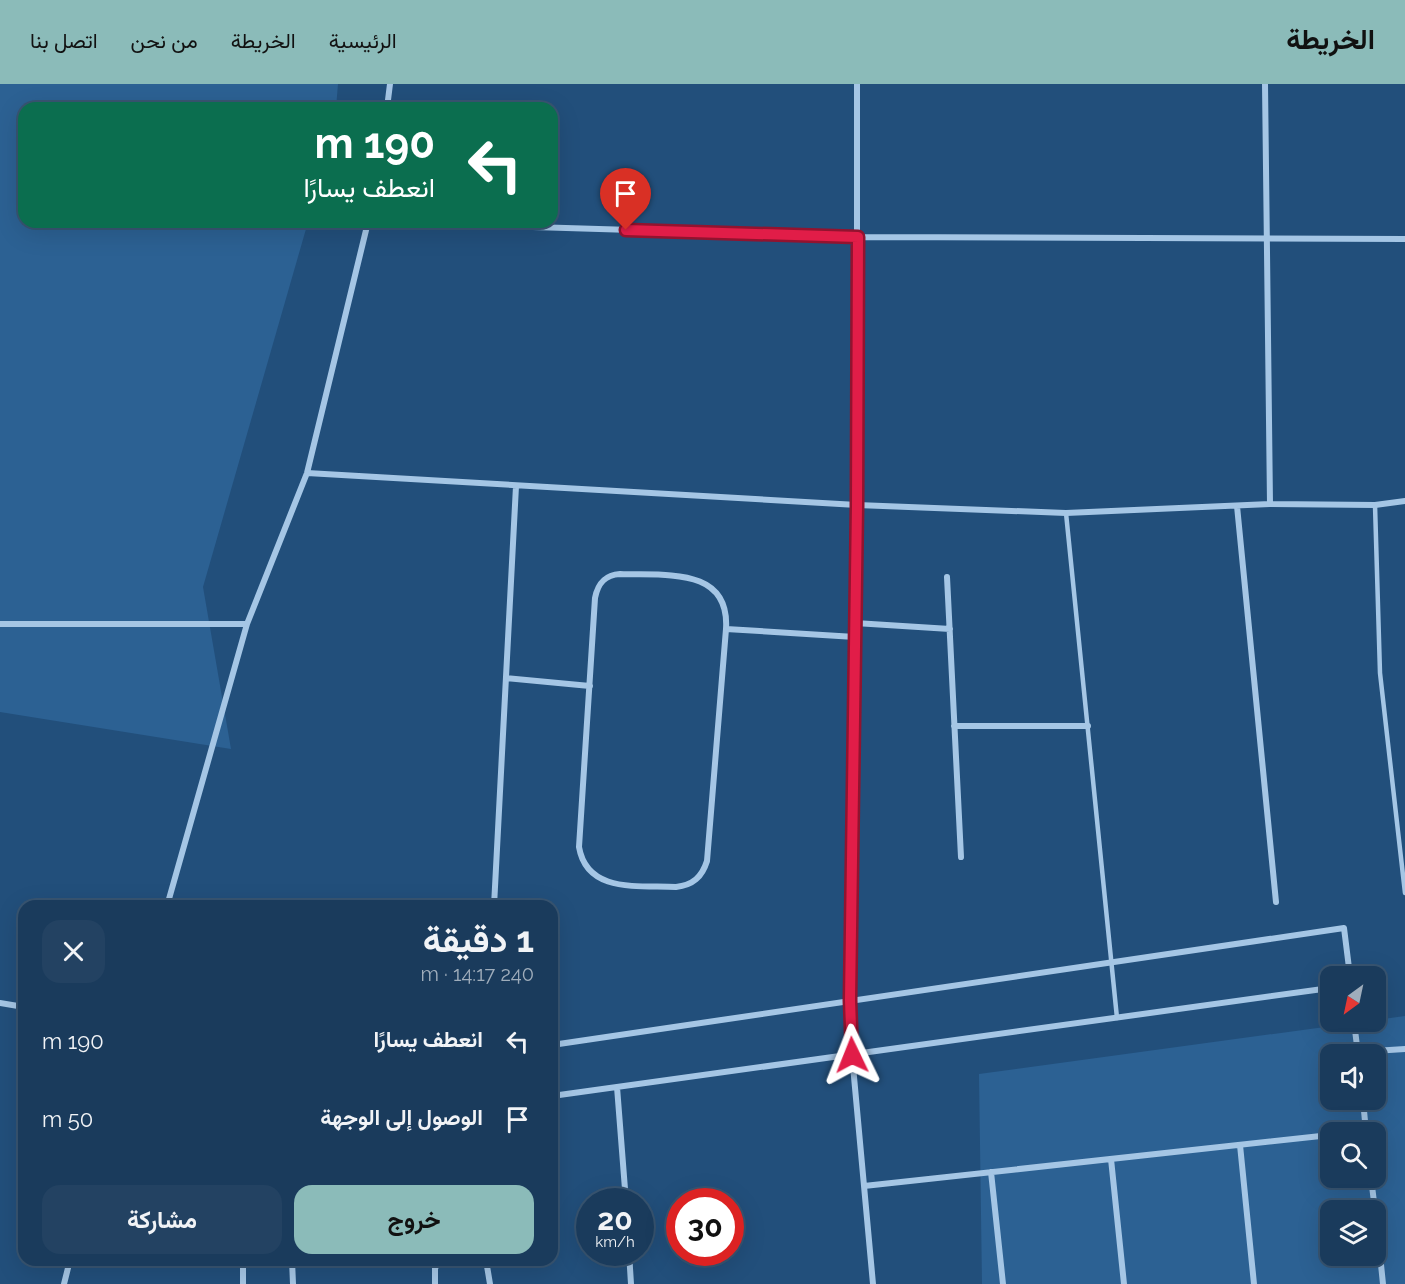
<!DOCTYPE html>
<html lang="ar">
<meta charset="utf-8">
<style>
:root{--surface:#1a3b5c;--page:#234262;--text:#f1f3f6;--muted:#9fadbb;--line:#385572;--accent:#8bbbb9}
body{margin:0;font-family:Raleway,Vazirmatn,sans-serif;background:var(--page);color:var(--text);direction:rtl;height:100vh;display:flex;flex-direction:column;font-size:22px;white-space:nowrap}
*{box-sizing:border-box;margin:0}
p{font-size:20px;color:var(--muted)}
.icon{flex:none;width:33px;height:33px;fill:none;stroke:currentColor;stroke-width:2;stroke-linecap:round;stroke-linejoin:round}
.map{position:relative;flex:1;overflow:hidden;direction:ltr}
.side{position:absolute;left:18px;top:816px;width:540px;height:366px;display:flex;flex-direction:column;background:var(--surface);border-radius:18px;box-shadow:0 6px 24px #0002,0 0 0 2px var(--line);direction:rtl}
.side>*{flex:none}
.banner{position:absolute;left:18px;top:18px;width:540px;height:126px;border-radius:18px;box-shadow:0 6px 24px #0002,0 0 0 2px var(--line);direction:rtl;background:#0b6e4f;color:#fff;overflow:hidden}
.needle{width:39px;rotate:213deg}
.controls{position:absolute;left:1320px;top:882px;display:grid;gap:12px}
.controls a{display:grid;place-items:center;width:66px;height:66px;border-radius:12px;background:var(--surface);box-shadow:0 6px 24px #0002,0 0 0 2px var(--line);font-size:30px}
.speed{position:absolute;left:576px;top:1104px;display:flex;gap:12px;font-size:30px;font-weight:700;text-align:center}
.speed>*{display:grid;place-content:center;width:78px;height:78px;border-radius:50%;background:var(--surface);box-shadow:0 6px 24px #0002,0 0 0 2px var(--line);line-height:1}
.speed small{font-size:15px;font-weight:400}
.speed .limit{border:9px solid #d22;background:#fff;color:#111}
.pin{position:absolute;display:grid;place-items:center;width:51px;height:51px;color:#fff;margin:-62px -26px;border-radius:50% 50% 50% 0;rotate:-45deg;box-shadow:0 0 6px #0007}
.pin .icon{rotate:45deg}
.me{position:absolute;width:66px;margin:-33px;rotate:358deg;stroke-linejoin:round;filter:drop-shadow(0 0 4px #0008)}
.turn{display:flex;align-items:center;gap:21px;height:126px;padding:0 24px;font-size:27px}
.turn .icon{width:78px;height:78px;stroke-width:2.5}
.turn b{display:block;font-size:42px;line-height:51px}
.round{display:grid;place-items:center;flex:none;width:63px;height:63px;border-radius:18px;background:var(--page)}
.head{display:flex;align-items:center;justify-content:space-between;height:102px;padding:0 24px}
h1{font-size:36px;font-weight:700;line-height:45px}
.button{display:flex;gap:12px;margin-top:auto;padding:12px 24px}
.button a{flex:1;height:69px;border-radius:18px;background:var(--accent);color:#111;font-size:24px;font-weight:700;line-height:69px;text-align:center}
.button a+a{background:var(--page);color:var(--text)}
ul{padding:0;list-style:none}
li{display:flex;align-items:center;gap:18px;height:78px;padding:0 24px}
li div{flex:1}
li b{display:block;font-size:22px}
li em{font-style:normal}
header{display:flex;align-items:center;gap:36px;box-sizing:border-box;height:84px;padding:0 30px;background:var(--accent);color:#111}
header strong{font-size:28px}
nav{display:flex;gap:33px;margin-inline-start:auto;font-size:21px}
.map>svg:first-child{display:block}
</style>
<header>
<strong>الخريطة</strong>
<nav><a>الرئيسية</a><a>الخريطة</a><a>من نحن</a><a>اتصل بنا</a></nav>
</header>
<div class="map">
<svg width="1405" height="1200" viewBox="0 0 1405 1200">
<rect width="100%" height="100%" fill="#224f7b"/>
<path fill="#2c6193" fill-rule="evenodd" d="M0 0H338L336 24H24V138H308L203 503 231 665 0 628Z
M1405 932V1200H982L979 990ZM1330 970H1376V1016H1330ZM1330 1048H1376V1094H1330ZM1330 1126H1376V1172H1330Z"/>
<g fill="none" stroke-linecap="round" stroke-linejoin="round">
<path stroke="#a5c6e5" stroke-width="4.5" d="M1375 421 1380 589 1405 809
M1066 429 1117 934"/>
<path stroke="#a5c6e5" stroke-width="6" d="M857 0V421L850 917 852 971 873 1200
M1265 0 1270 420
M387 24 390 0
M371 138 858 153 1405 155
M307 389 857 421 1066 429 1270 420 1375 421 1405 417
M1237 422 1276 818
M620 490C664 492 730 482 726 545L707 777C702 793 693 801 676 803 640 801 587 810 579 763L595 514C598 499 605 491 620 490Z
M947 493 961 773
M855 539 950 545
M0 540H247
M726 545 855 553
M506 594 590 602
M954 642H1088
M167 822 247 540 307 389 368 138
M494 822 516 402
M0 919 24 923
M1354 938 1358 970
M552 961 1344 844 1350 892
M1358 968 1405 965
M617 1003 626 1118
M552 1012 1330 904
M1363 1016 1366 1048
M1353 1048 1366 1047
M1240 1061 1254 1200
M1111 1075 1124 1200
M991 1088 1003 1200
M1371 1094 1375 1126
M864 1102 1330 1051
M1376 1132 1383 1200
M629 1168 631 1200
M243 1176V1200
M292 1176 293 1200
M486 1176 490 1200
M64 1200 70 1176
M435 1200V1184L441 1176"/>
</g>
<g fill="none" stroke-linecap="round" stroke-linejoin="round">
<g stroke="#92132f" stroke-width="15">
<path id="route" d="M626 146 858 153 857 422 850 916 852 971"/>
</g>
<use href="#route" stroke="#e11d48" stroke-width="10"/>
</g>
</svg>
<div class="controls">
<a><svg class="needle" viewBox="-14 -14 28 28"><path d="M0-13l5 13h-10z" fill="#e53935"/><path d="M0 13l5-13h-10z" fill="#9fadbb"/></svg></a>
<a><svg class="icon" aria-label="sound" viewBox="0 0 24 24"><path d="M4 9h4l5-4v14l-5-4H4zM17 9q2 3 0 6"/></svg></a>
<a><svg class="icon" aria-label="search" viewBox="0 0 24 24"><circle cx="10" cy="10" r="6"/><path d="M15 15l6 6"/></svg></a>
<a><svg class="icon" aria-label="layers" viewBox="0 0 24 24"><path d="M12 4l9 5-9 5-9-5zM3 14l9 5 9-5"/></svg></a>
</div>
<div class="speed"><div>20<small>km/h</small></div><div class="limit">30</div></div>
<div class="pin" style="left:626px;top:146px;background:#d93025"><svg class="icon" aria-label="arrive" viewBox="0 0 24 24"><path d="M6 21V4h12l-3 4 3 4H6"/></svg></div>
<svg class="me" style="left:852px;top:971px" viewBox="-20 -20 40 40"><path d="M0-17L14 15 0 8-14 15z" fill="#e11d48" stroke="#fff" stroke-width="4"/></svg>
<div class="banner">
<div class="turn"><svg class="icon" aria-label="left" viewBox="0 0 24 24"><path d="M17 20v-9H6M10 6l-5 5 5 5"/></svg><div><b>190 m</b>انعطف يسارًا</div></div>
</div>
<section class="side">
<div class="head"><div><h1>1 دقيقة</h1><p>240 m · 14:17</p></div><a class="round"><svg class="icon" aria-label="close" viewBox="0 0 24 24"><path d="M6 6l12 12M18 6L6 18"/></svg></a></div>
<ul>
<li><svg class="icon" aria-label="left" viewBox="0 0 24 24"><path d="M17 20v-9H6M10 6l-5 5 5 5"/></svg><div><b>انعطف يسارًا</b></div><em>190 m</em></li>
<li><svg class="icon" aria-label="arrive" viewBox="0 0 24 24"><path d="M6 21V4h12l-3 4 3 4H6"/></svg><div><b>الوصول إلى الوجهة</b></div><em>50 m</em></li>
</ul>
<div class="button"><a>خروج</a><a>مشاركة</a></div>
</section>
</div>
